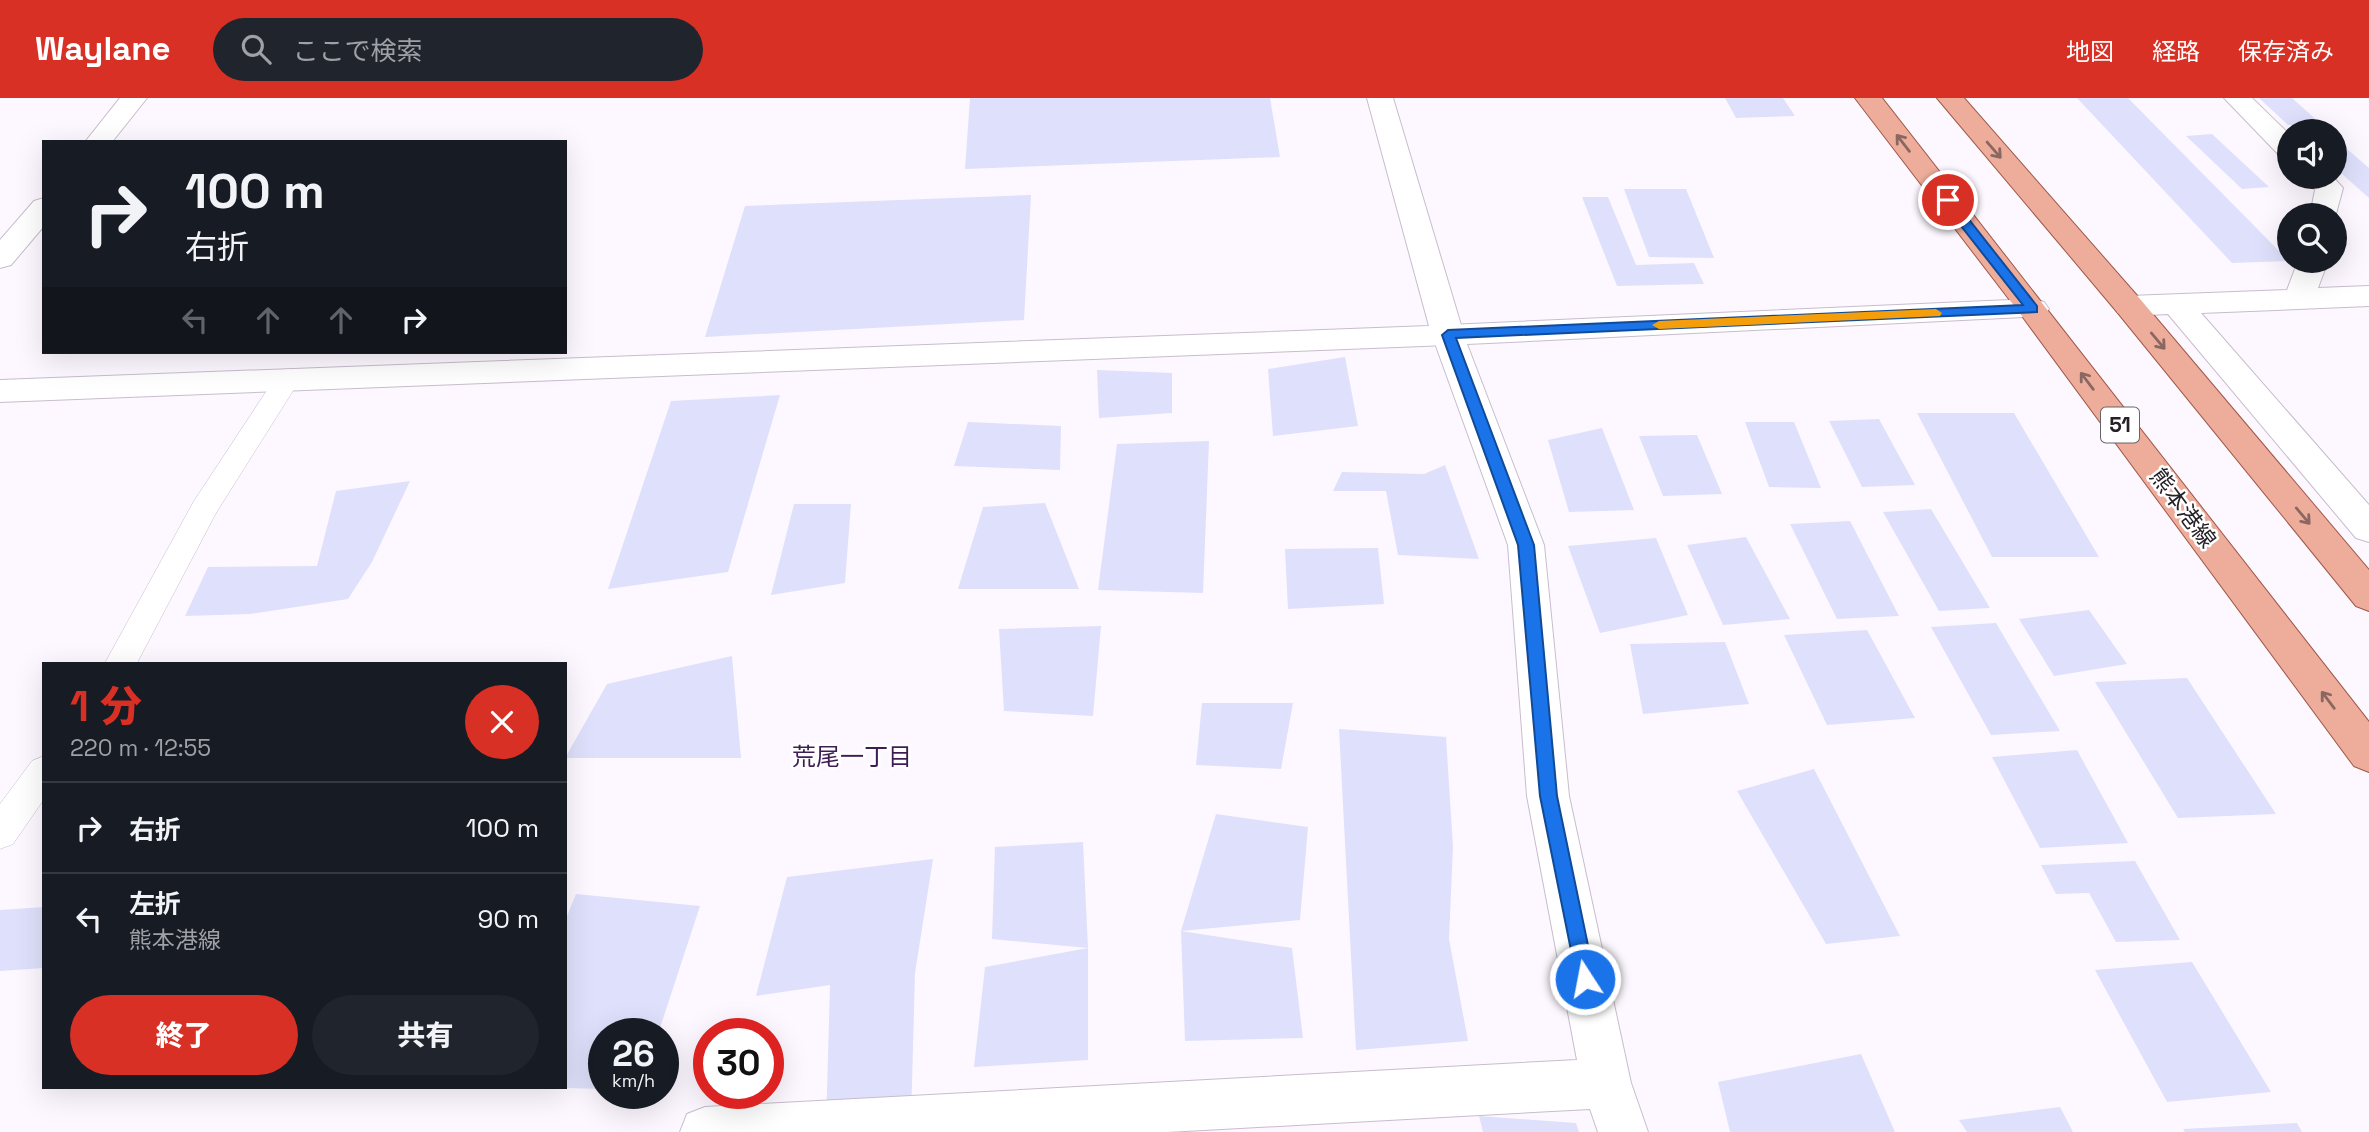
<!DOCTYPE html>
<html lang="ja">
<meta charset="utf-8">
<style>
:root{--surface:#171b24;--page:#20242c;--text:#f1f3f6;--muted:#9ea1a6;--line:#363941;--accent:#d93025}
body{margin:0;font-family:"Space Grotesk","Noto Sans JP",sans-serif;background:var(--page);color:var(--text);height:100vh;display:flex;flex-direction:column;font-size:26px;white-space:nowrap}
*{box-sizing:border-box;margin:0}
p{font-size:23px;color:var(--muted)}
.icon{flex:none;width:38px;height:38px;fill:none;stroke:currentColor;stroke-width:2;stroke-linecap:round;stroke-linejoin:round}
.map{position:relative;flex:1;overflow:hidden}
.side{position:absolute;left:42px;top:564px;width:525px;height:427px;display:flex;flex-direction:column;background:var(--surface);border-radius:0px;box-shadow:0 7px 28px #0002}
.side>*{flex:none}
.banner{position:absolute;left:42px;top:42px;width:525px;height:214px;border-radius:0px;box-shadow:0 7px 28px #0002;background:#171b24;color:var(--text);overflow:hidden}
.tools{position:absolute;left:2277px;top:21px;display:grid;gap:14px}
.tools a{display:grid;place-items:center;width:70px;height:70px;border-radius:50%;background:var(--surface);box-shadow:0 7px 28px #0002;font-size:35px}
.speed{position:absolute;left:588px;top:920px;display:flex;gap:14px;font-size:35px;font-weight:700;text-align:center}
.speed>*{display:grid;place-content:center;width:91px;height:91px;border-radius:50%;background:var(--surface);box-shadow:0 7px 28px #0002;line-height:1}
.speed small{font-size:18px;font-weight:400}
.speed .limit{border:10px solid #d22;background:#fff;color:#111}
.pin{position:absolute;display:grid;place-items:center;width:60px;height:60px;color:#fff;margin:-30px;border:4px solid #fff;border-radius:50%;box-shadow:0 2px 7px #0007}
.me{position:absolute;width:77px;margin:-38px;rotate:349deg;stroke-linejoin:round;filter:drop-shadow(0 0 5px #0008)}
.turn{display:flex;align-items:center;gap:24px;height:147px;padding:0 28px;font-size:32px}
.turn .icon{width:91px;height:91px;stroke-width:2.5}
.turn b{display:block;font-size:49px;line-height:60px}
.lanes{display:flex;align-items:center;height:66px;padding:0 28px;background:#0003;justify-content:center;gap:35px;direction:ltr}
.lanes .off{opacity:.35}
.round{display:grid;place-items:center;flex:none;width:74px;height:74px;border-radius:37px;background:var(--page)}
.summary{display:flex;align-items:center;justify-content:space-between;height:119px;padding:0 28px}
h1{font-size:42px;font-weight:800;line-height:52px;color:var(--accent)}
.primary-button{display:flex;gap:14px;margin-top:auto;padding:14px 28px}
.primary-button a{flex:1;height:80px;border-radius:42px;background:var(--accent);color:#fff;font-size:28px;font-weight:800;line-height:80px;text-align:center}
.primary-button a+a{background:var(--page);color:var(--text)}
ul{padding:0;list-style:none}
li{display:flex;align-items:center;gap:21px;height:91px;padding:0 28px;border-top:2px solid var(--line)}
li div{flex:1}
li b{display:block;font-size:26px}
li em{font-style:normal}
header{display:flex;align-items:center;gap:42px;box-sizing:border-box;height:98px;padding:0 35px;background:var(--accent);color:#fff}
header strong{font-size:33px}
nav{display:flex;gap:38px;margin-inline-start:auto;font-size:24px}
.search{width:490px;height:63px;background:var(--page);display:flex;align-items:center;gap:18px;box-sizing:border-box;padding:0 24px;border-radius:38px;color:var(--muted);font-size:26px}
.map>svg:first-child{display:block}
</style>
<header>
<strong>Waylane</strong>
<div class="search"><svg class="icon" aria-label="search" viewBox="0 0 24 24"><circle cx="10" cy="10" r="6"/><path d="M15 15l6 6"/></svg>ここで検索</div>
<nav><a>地図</a><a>経路</a><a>保存済み</a></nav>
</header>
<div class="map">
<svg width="2369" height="1034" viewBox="0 0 2369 1034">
<rect width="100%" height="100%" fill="#fdf8ff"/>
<path fill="#dfe0fb" d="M970 0H1270L1280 59 965 71Z
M1725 0H1783L1795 18 1736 20Z
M2077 0H2128L2289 163 2232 165Z
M2259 0H2292L2321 26 2288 27Z
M2212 36 2269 89 2242 91 2186 38Z
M2347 51 2369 70V100L2334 69V52Z
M1624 91H1686L1714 160 1649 159Z
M1031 97 1024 222 705 239 745 108Z
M1582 99H1608L1636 167 1694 165 1704 186 1617 188Z
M1345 259 1358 328 1273 338 1268 271Z
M1097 272 1172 275V315L1099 320Z
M780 297 728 474 608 491 671 303Z
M1917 315H2014L2099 459H1992Z
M1879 321 1915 387 1862 389 1829 323Z
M968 324 1061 328 1060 372 954 368Z
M1745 324H1794L1821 390 1769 389Z
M1602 330 1634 412 1569 414 1548 342Z
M1697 337 1722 396 1663 398 1639 338Z
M1209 343 1203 495 1098 492 1117 346Z
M1445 367 1479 461 1398 457 1386 393H1333L1342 374 1424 376Z
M410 383 372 464 348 501 250 516 185 518 208 469 317 468 336 393Z
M1045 405 1079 491H958L983 409Z
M794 406H851L845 485 771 497Z
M1931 411 1990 510 1939 513 1883 414Z
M1850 423 1899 518 1837 521 1790 426Z
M1746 439 1790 521 1723 527 1687 447Z
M1656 440 1688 517 1600 535 1568 448Z
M1378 450 1384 506 1288 511 1285 451Z
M2089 512 2127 566 2054 578 2019 521Z
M1996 525 2060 633 1991 637 1931 529Z
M1101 528 1093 618 1004 613 999 531Z
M1867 532 1915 620 1827 627 1784 537Z
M1725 544 1749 606 1643 616 1630 546Z
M732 558 741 660H565L607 586Z
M2187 580 2276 716 2178 720 2095 584Z
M1202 605H1293L1281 671 1196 667Z
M1339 631 1446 639 1453 749 1449 841 1468 943 1356 952Z
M2077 652 2128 745 2040 750 1992 659Z
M1814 671 1900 838 1826 846 1737 693Z
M1216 716 1308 729 1300 822 1181 833Z
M1083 744 1088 850V962L974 969 985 869 1088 850 992 841 995 749Z
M933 761 915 875 911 1023 826 1028 830 887 756 898 787 779Z
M2135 763 2180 842 2116 844 2089 795 2056 796 2041 767Z
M576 796 700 808 658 936H604V991L565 990V823Z
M44 809V870L0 873V812Z
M1181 833 1292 850 1303 940 1185 943Z
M2192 864 2271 994 2167 1004 2095 872Z
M1861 956 1895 1034H1730L1718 984Z
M2060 1009 2073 1034H1967L1959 1022Z
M1479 1018 1576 1025 1579 1034H1483Z
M2297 1025 2302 1034H2185L2183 1031Z"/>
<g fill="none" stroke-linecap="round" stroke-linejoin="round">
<g stroke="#c8bccd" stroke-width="1">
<path id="lane" d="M288 271 297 274 301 280 216 415 137 565H105L194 403 279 274Z
M44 658V701L13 746 0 751V706L32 663Z"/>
</g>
<g stroke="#c8bccd" stroke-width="2">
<path id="street" d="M2224 0H2252L2289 36V59L2279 57Z
M2303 79H2333L2343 90 2334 123V117H2310L2315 92Z
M2298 163H2328L2318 190 2369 188V208L2201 215 2369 407V444L2356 440 2168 216 2129 218 2118 215 2113 208 2118 201 2129 198 2287 192Z
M2033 201 2044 204 2049 211 2044 218 1467 246 1544 447 1569 698 1631 985 1648 1034H1598L1590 1011 1167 1034H680L687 1016 705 1009 1577 962 1527 698 1508 447 1432 237 1437 230 1448 227Z"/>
</g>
<g stroke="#c8bccd" stroke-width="2">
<path id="secondary" d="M120 0H147L112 44H85Z
M1367 0H1393L1464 237 1459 244 1448 247 0 304V282L1429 228Z
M44 100V128L11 167 0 170V142L34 103Z"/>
</g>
<g stroke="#a05848" stroke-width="2">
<path id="primary" d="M1855 0H1882L2369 624V674L2354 668 2022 218Z
M1937 0H1964L2140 201 2369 472V513L2356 508 2118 215Z"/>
</g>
<use href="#lane" fill="#fff" fill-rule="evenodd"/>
<use href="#street" fill="#fff" fill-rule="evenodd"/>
<use href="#secondary" fill="#fff" fill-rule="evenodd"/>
<use href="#primary" fill="#eead9b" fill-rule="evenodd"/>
</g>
<defs><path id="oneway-shaft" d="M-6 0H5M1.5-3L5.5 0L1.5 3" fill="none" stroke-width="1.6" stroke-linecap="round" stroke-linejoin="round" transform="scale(1.75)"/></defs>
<g stroke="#8a6761">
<use href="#oneway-shaft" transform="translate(1903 45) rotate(-128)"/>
<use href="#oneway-shaft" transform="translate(1994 52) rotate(49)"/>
<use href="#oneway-shaft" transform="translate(2158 243) rotate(50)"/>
<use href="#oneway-shaft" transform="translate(2087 283) rotate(-127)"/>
<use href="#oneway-shaft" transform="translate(2303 418) rotate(50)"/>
<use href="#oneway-shaft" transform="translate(2328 602) rotate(-127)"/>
</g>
<path fill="#1a73e8" stroke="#114b97" stroke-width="2" d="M1943 100H1952L2037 208V214L1456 240 1534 447 1557 698 1595 881 1592 887 1585 890 1578 887 1540 698 1518 447 1442 237 1448 232 2023 207 1943 105Z"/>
<path fill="#f59e0b" d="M1936 211 1942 215 1940 218 1659 231 1652 227 1659 223Z"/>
<g text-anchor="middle" stroke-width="5" stroke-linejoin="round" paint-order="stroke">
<rect fill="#fff" stroke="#666468" stroke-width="2" x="2101" y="309.5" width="38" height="35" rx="5"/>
<g font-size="21" font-weight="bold" fill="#252127">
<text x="2120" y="334">51</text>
</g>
<g font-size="23" fill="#252127" stroke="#fff">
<text transform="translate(2183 410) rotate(53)" y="8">熊本港線</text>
</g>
<g font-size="24" fill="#3f1d54" stroke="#fff">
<text x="852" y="667">荒尾一丁目</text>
</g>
</g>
</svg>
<div class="tools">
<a><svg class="icon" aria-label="sound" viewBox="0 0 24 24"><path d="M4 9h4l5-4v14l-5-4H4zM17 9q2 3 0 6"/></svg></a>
<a><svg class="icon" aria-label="search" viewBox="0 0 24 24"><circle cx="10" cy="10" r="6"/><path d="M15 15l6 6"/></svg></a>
</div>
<div class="speed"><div>26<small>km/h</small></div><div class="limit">30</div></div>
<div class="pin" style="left:1948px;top:102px;background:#d93025"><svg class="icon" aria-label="arrive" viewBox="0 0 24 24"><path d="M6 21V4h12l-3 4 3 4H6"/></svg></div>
<svg class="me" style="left:1585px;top:881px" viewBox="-20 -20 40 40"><circle r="17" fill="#1a73e8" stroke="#fff" stroke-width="3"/><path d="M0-11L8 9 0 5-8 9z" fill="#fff"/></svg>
<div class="banner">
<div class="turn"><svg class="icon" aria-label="right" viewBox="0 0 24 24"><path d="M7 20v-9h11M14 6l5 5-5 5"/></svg><div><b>100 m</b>右折</div></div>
<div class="lanes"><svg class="icon off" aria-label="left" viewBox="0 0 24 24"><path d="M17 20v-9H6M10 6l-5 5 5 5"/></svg><svg class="icon off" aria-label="ahead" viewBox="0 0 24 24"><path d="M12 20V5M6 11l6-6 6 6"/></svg><svg class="icon off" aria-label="ahead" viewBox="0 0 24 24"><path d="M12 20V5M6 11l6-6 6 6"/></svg><svg class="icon" aria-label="right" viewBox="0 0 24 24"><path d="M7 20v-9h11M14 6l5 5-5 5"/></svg></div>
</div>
<section class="side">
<div class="summary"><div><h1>1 分</h1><p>220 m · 12:55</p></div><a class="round" style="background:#d93025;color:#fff"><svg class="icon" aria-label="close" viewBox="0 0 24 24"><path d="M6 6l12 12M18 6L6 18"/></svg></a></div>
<ul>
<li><svg class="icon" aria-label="right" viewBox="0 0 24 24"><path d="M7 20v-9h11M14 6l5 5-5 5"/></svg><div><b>右折</b></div><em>100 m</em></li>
<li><svg class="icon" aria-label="left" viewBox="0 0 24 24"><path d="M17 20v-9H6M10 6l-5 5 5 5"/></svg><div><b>左折</b><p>熊本港線</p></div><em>90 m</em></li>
</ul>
<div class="primary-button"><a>終了</a><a>共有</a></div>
</section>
</div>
